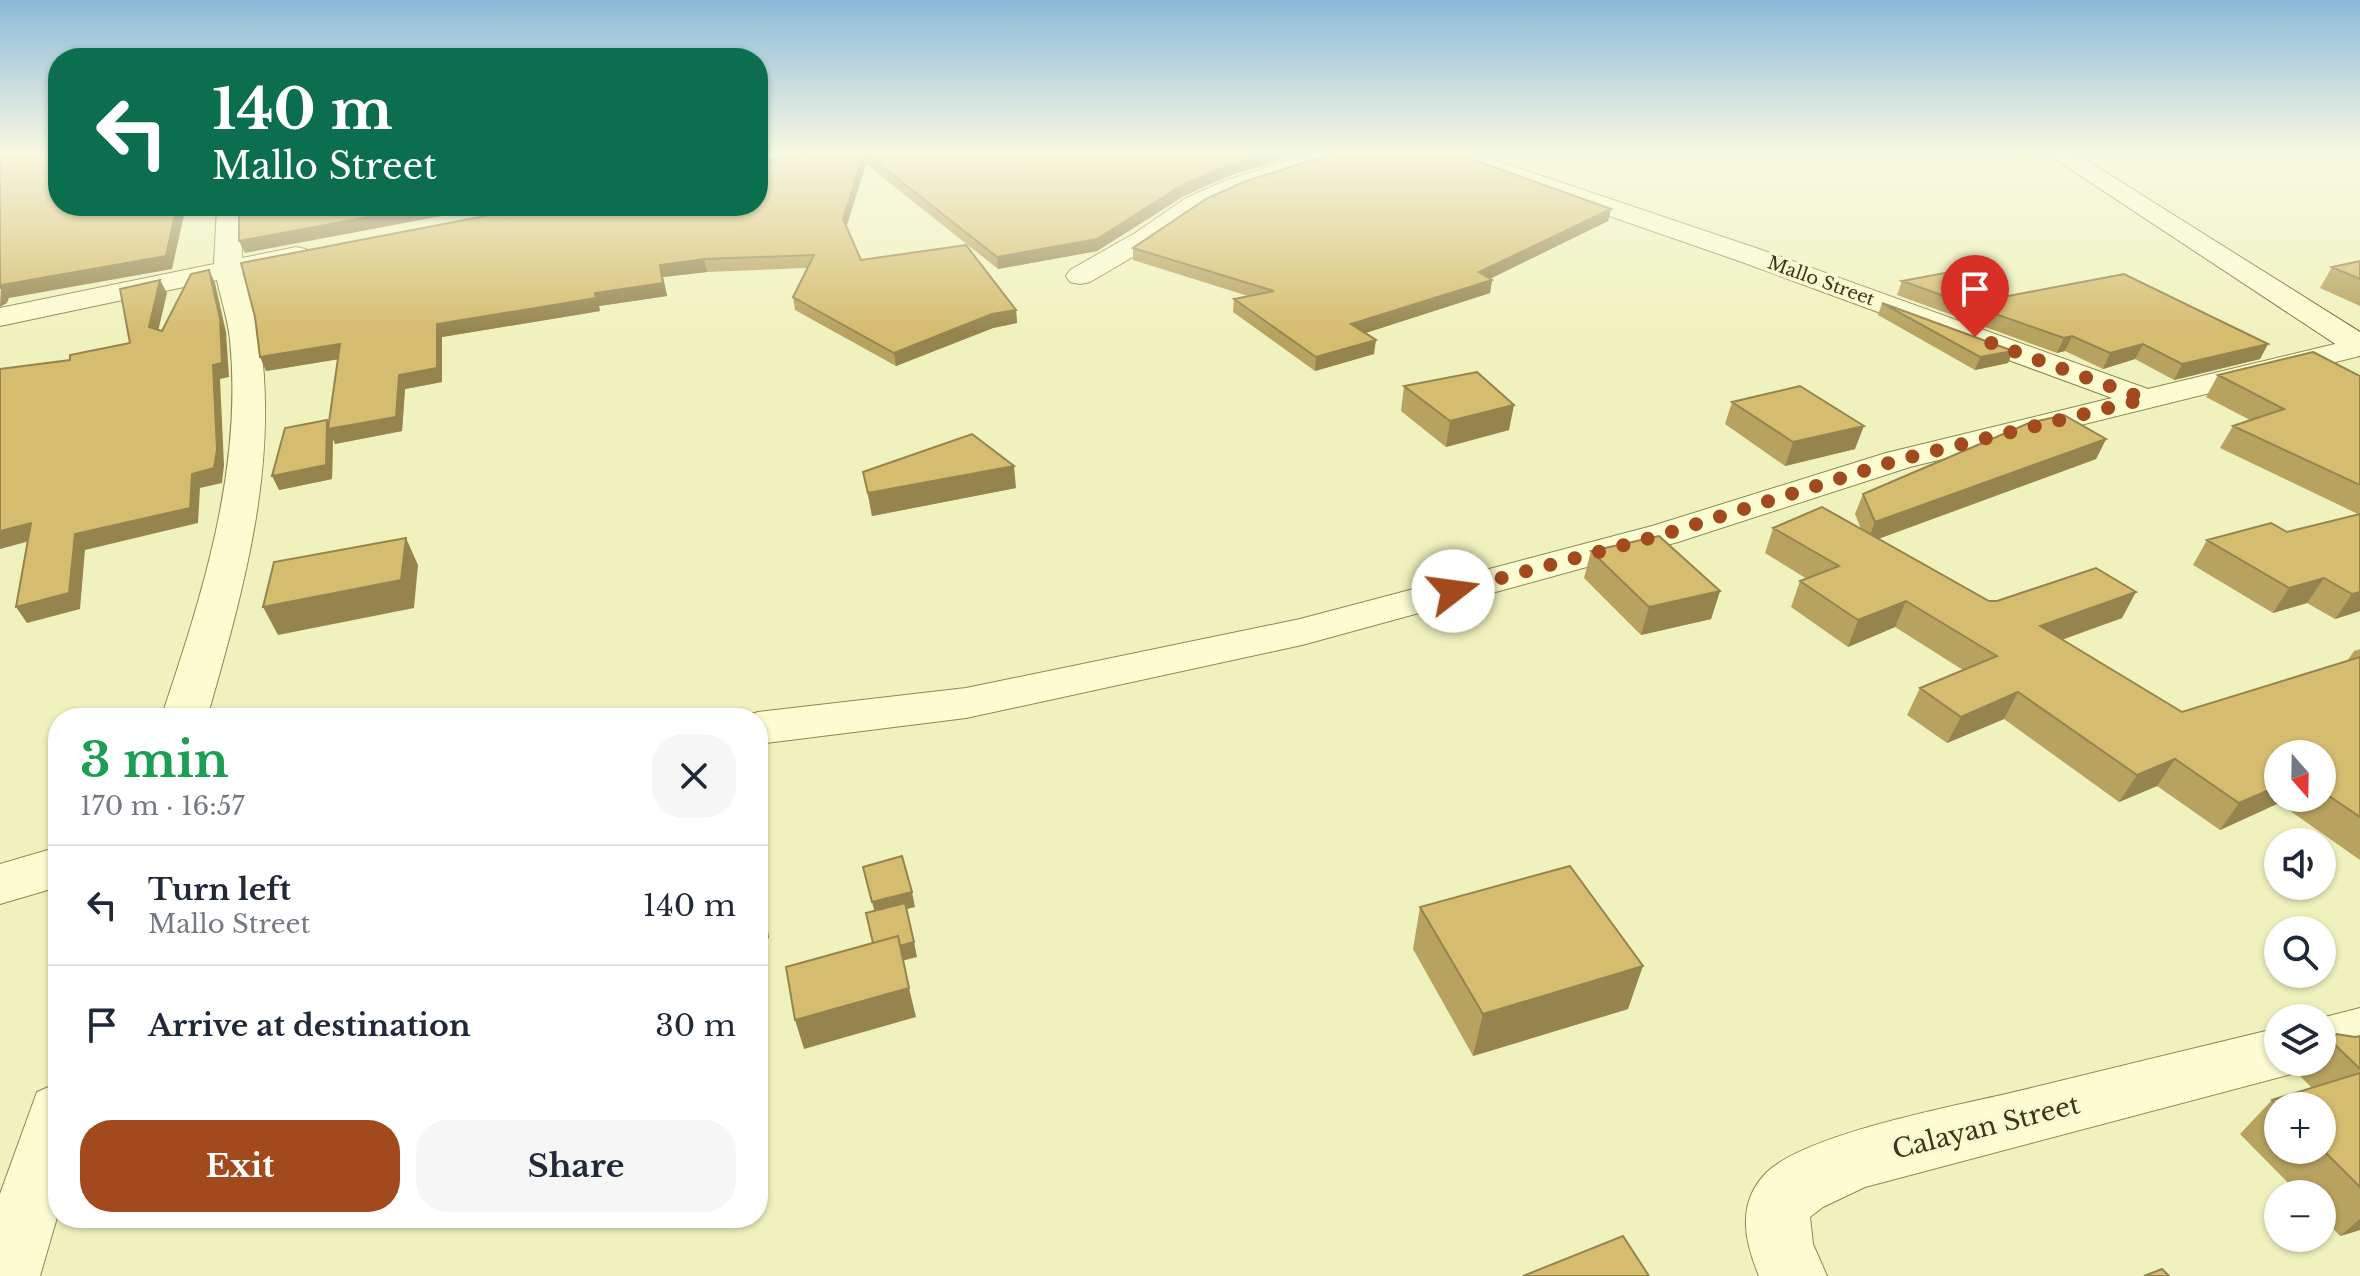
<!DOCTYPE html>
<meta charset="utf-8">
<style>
:root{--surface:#fff;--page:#f6f6f7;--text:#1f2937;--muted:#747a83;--line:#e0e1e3;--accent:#a24a1e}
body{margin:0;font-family:"Libre Baskerville",serif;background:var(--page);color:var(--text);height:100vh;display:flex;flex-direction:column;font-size:30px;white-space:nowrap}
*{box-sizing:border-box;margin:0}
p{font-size:26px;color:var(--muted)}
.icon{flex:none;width:44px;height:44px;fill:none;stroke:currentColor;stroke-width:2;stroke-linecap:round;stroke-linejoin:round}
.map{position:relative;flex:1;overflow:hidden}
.sheet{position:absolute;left:48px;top:708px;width:720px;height:520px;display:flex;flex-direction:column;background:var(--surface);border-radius:32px;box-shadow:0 2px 6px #0004}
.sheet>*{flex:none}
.guide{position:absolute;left:48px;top:48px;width:720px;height:168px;border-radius:32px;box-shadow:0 2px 6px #0004;background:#0b6e4f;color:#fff;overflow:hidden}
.needle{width:52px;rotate:160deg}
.controls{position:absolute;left:2264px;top:740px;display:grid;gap:16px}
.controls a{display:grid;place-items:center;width:72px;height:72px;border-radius:50%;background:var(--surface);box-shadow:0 2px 6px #0004;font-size:40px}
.pin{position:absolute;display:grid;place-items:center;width:68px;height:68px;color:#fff;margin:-82px -34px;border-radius:50% 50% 50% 0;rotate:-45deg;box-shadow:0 0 8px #0007}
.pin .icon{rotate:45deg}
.me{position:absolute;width:88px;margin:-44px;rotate:75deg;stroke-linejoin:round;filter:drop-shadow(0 0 6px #0008)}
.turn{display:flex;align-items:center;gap:28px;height:168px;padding:0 32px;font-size:36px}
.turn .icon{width:104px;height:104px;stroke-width:2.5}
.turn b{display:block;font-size:56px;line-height:68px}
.round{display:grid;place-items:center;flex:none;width:84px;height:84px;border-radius:32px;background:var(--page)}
.headline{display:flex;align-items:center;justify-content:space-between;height:136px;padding:0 32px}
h1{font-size:48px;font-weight:700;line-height:60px;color:#1e9e55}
.cta{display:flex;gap:16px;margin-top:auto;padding:16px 32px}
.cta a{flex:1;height:92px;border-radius:32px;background:var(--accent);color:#fff;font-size:32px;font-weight:700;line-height:92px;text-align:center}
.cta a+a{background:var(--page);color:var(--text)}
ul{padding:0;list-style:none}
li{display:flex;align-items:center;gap:24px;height:120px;padding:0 32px;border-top:2px solid var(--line)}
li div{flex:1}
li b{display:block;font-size:30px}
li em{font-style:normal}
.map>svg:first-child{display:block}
</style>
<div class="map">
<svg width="2360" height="1276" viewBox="0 0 2360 1276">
<rect width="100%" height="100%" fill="#f0f2be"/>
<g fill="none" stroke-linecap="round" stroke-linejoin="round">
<g stroke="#8d8654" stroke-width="2">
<path id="minor" d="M1312 153H1347L1344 158 1245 190 1204 208 1153 245 1090 282 1080 284 1070 282 1066 276 1070 270 1135 233 1186 198 1227 180Z
M1439 153H1473L1759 249 2148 389 2360 338V356L1910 467 1678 542 1302 645 966 718 758 744V718L742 717 758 712 966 688 1300 619 1652 526 1886 453 2112 398 1739 261 1442 158Z
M217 206H241L242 258 296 247 306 249 309 255 306 261 243 274C249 296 257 318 260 339 279 468 242 595 207 718H161C202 596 243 470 230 340 228 320 221 299 217 280L0 326V308L214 264Z
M58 847V887L0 904V864Z
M2360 1008V1058L2322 1068 2305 1062H2322L2321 1018Z
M2278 1028V1062H2303L2299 1072 1865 1187 1823 1207 1810 1217 1813 1244 1827 1276H1759C1745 1242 1736 1205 1765 1174 1802 1135 1950 1107 2006 1094 2097 1072 2187 1050 2278 1028Z
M58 1083V1214L40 1276H0V1194L37 1092Z"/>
</g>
<g stroke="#6e6638" stroke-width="2">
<path id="secondary" d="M2046 153H2075L2360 332V356L2349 353Z"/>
</g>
<use href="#minor" fill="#fbfcd2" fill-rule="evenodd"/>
<use href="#secondary" fill="#fbfcd2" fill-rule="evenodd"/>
</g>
<path fill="#b7a25f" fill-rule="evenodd" d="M808 153H1302L1226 177 1184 196 1097 251 998 269 866 164 846 227 861 260 1016 310 1017 323 993 328 896 366 795 310 793 297 807 268 707 272 663 277 667 296 599 306 600 311 442 337V382L405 389 402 431 335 444 333 439 332 479 279 490 327 420 329 424 338 359 266 371Z
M1954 153H2036L2034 157Z
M1611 209 1608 221 1490 279 1492 280 1490 293 1365 333 1374 354 1315 371 1233 312 1234 299 1248 296 1133 260V248Z
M2360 261V306L2320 288 2332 267Z
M1902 281 2003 297 2268 344 2260 359 2174 380 2135 359 2103 369 2065 351 2057 353 1897 295Z
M1882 303 2013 351 2008 363 1975 370 1878 315Z
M2218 375 2360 376V611L2335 619 2307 603 2273 613 2193 565 2207 540 2287 532 2358 514 2220 448 2233 426 2250 420 2206 397Z
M1404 386 1509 430 1446 447 1401 411Z
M1732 402 1855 449 1785 466 1725 424Z
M2106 439 2096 459 1878 539 1989 601 2122 618 2062 640 2182 712 2347 661 2354 651 2360 649V860L2279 803 2220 830 2157 786 2119 802 2004 719 1947 743 1907 715 1920 688 1963 670 1895 627 1848 647 1791 607 1800 581 1807 579 1765 553 1773 528 1861 529 1855 514 1863 494ZM2278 754H2322V798H2278Z
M863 472 1016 488 872 516Z
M1591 551 1720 591 1711 619 1641 635 1584 578Z
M1420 907 1628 1009 1473 1056 1413 949Z
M2336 1034 2355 1037 2360 1036V1230L2340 1236 2322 1217V1194H2299L2240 1134 2272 1100 2312 1088 2299 1075 2310 1062H2322V1049ZM2278 1106 2322 1150H2278Z"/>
<path fill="#95844e" d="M864 153 866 164 845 231 843 219Z
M1267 153H1302L1226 177 1184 196 1097 251 998 269 997 257 1184 184 1226 166Z
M177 206H186L172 269 9 298 7 303 0 307 1 285Z
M427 206H495L245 253 239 241Z
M1611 209 1608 221 1479 284 1492 280 1490 293 1350 338 1351 324 1479 272Z
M704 259 707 272 663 277 667 296 599 306 600 311 442 337V382L405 389 402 431 335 444 333 439 332 479 279 490 272 476 327 420 331 429 399 375 437 324 595 293 660 265Z
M209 270 215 283 226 332 229 377 220 379 224 465 222 483 200 488 198 523 85 550 80 609 27 623 16 607 75 534 192 474Z
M160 280 167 293 156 340 149 327Z
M1016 310 1017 323 993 328 896 366 894 353 992 314Z
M2072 336 2065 351 2057 353 2064 338Z
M1376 340 1374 354 1315 371 1316 357Z
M340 344 346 358 266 371 260 357Z
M2143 344 2135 359 2103 369 2110 353Z
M2268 344 2260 359 2174 380 2182 364Z
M2013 351 2008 363 1975 370 1980 357Z
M1514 405 1509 430 1446 447 1450 421Z
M1864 426 1855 449 1785 466 1793 442Z
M2106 439 2096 459 1867 543 1875 522Z
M1014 466 1016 488 872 516 868 493Z
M31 523 41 538 0 549V531Z
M406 538 418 565 414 608 278 635 263 607Z
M2324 578 2307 603 2273 613 2289 588Z
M1720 591 1711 619 1641 635 1649 607Z
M2136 592 2122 618 2026 652 2040 626Z
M2360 592V611L2335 619 2352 594Z
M1906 601 1895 627 1848 647 1858 620Z
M2018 692 2004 719 1947 743 1961 717Z
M2175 759 2157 786 2119 802 2137 775Z
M2278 786V798H2283L2279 803 2220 830 2239 803Z
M758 869 761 880 769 938 758 941Z
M912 892 915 907 876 917 872 902Z
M914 942 917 957 878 967 874 952Z
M1643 966 1628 1009 1473 1056 1483 1014Z
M909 988 916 1017 804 1049 795 1020Z
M2360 1219V1230L2340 1236Z"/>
<path fill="#d5bc6f" stroke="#95844e" stroke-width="2" d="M0 153H58V206H177L166 256 1 285 0 289Z
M808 153H864L843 219 861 260 966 245 1016 310 992 314 894 353 793 297 814 255 704 259 660 265 663 283 595 293 596 298 437 324V368L399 375 396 417 328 429 340 344 260 357 255 317 241 263 537 206H758V162Z
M865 153H1267L1226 166 1184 184 1097 239 997 257Z
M1335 153H1455L1611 209 1479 272 1492 280 1351 324 1376 340 1316 357 1234 299 1274 291 1133 248 1206 199 1246 181Z
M239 206H427L239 241Z
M2360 261V279L2332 267Z
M209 270 220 319 222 363 213 365 217 450 214 468 192 474 190 508 75 534 69 593 16 607 31 523 0 531V369L70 360V355L130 343 120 289 160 280 149 327 162 331 191 274Z
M1950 272 2003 297 2124 274 2268 344 2182 364 2143 344 2110 353 2072 336 2064 338 1902 281Z
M1882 303 2013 351 1980 357Z
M2313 352 2360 376V485L2233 426 2284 409 2218 375Z
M1477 372 1514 405 1450 421 1404 386Z
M1800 386 1864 426 1793 442 1732 402Z
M2064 415 2106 439 1875 522 1863 494 2029 423Z
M327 420 326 465 272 476 285 428Z
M972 434 1014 466 868 493 863 472Z
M1822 507 1989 601H1997L2096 568 2136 592 2040 626 2182 712 2360 657V817L2322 791V754H2278V786L2239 803 2175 759 2137 775 2018 692 1961 717 1920 688 1997 656 1906 601 1858 620 1800 581 1839 566 1773 528Z
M2360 514V592L2352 594 2324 578 2289 588 2207 540 2271 523 2287 532Z
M1659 536 1720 591 1649 607 1591 551Z
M406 538 401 580 263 607 274 562Z
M902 856 912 892 872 902 863 867Z
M1570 866 1643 966 1483 1014 1420 907Z
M905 903 914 942 900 946 898 936 873 943 866 913Z
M898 936 909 988 795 1020 786 967Z
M2336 1034 2355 1037 2360 1036V1069L2331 1041Z
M2360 1073V1187L2322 1149V1106H2278L2272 1100Z
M1623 1236 1649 1276H1523Z
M2162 1269 2169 1276H2144Z"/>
<linearGradient id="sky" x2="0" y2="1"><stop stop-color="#8cbad9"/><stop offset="0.46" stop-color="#f8f9e2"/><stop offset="1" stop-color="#f8f9e2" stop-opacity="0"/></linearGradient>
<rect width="2360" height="332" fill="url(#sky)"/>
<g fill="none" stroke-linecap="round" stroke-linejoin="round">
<path stroke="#a24a1e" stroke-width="14" stroke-dasharray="0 25.2" d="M1453 591 1665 534 1898 460 2145 399 1975 337"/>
</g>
<g text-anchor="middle" stroke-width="7" stroke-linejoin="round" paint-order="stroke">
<g font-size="18" fill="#3a351b" stroke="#f7f9ce">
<text transform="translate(1821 281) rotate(20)" y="6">Mallo Street</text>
</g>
<g font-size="26" fill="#3a351b" stroke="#f7f9ce">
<text transform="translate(1986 1127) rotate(-14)" y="9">Calayan Street</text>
</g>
</g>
</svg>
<div class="controls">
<a><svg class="needle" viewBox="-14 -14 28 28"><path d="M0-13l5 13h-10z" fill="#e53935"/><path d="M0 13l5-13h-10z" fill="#747a83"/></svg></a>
<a><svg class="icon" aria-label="sound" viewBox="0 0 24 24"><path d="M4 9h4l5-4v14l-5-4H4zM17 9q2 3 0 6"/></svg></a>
<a><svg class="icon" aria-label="search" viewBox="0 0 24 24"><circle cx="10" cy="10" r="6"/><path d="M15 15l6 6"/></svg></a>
<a><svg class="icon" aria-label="layers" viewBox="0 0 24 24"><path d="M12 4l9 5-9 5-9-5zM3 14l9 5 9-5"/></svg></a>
<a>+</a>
<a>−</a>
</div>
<div class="pin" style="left:1975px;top:337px;background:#d93025"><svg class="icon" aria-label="arrive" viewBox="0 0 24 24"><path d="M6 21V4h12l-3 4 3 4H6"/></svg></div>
<svg class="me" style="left:1453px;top:591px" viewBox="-20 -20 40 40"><circle r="19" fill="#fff"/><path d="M0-13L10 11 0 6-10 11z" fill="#a24a1e"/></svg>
<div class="guide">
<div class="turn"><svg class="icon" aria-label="left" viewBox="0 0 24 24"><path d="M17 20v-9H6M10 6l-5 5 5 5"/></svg><div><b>140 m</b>Mallo Street</div></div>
</div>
<section class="sheet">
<div class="headline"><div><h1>3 min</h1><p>170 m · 16:57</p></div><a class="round"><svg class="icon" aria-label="close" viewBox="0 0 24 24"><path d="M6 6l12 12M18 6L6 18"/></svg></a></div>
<ul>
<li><svg class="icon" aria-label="left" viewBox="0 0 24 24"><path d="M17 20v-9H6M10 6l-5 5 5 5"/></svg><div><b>Turn left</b><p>Mallo Street</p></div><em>140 m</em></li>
<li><svg class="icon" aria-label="arrive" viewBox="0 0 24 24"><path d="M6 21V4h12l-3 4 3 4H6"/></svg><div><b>Arrive at destination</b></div><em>30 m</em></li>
</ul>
<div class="cta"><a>Exit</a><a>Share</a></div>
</section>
</div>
